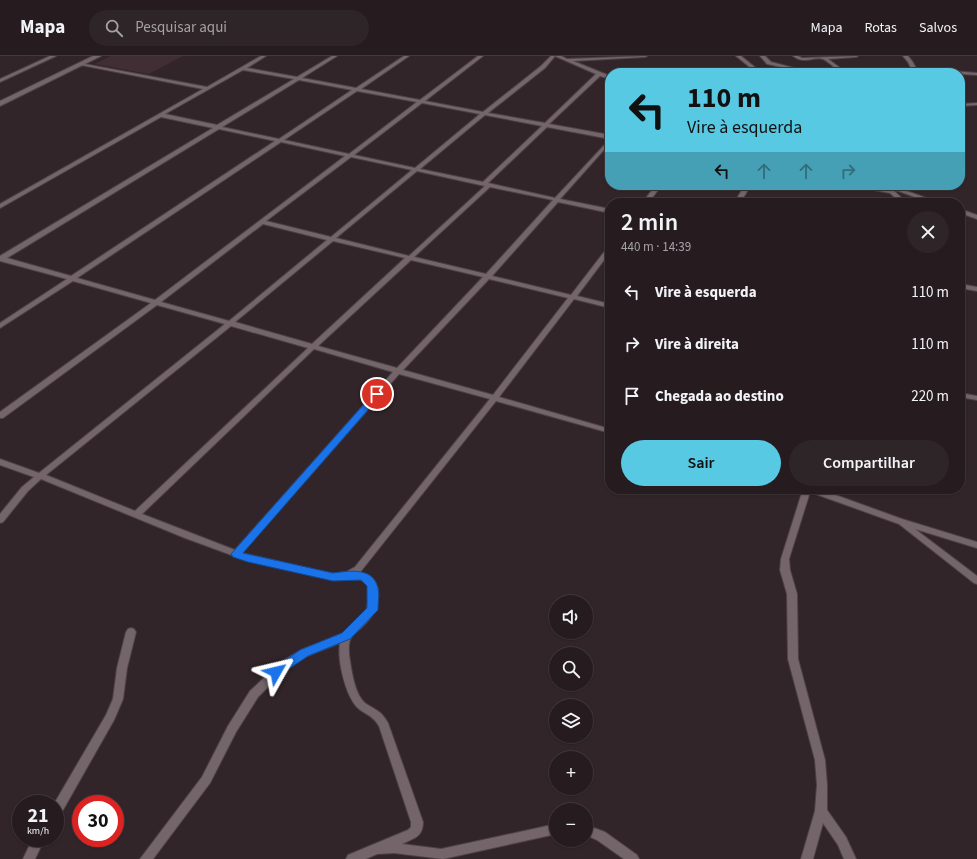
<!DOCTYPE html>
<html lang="pt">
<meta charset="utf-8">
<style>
:root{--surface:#261c20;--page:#2e2529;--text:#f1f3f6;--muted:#a4a1a5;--line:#423a3e;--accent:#57c9e3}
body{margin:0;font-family:"Source Sans 3",sans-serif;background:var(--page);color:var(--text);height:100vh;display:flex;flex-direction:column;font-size:15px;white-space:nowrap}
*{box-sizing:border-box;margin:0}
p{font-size:13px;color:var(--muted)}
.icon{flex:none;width:22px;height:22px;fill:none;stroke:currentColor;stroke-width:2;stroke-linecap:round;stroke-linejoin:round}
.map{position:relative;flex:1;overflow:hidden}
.drawer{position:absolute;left:605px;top:142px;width:360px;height:296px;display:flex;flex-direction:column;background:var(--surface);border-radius:16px;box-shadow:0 1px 3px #0004,0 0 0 1px var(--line)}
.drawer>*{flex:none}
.guide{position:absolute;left:605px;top:12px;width:360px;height:122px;border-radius:16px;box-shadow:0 1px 3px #0004,0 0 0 1px var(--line);background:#57c9e3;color:#111;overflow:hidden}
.controls{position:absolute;left:549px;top:539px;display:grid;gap:8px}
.controls a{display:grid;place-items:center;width:44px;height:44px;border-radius:50%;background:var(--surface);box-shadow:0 1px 3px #0004,0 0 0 1px var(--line);font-size:20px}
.speed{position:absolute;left:12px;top:739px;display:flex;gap:8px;font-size:20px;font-weight:700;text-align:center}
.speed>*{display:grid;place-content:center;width:52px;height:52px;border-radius:50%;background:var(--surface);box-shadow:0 1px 3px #0004,0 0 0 1px var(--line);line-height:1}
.speed small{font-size:10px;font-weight:400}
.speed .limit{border:6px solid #d22;background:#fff;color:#111}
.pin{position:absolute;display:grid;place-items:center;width:34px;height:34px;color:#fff;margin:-17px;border:2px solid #fff;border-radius:50%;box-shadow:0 1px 4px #0007}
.me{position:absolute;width:44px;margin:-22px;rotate:53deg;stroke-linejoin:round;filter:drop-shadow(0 0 3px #0008)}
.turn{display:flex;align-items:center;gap:14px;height:84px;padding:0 16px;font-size:18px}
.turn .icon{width:52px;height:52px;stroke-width:2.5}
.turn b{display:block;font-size:28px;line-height:34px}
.lanes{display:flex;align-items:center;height:38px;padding:0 16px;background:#0003;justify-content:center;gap:20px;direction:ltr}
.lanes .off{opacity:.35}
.round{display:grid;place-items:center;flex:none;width:42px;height:42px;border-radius:21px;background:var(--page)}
.headline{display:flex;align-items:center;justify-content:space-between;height:68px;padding:0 16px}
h1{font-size:24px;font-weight:600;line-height:30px}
.button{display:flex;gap:8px;margin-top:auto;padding:8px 16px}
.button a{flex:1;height:46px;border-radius:24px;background:var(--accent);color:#111;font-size:16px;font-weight:600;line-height:46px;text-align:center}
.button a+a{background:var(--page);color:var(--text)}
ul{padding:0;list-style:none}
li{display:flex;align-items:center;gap:12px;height:52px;padding:0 16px}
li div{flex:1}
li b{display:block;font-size:15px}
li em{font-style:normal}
header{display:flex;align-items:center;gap:24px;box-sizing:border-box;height:56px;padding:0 20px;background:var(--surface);border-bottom:1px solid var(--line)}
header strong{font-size:19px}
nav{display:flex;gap:22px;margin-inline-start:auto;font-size:14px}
.search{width:280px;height:36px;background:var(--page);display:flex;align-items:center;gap:10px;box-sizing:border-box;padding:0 14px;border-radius:22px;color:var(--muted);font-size:15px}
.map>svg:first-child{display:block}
</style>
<header>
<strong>Mapa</strong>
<div class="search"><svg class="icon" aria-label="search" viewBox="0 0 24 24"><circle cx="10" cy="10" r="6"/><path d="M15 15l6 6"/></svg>Pesquisar aqui</div>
<nav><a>Mapa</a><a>Rotas</a><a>Salvos</a></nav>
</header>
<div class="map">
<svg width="977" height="803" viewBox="0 0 977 803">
<rect width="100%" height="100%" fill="#32252a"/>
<path fill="#412d34" d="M111 0H183L149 18 95 8Z"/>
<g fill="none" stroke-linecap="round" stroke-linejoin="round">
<g stroke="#4d4247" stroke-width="2">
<path id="street" d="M50 0H56L0 26V23Z
M261 0H266L247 12 297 21 332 0H337L302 22 356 32 404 0H409L361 33 420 44 478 0H483L425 45 483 56 541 10 551 0H561L567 3 647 0 645 1 573 5 610 20V23L600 20 549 68 610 79V87L560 143 610 153V157L558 146 492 220 571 239 608 191 610 190V196L577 240 610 248V252L574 243 499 341 610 373V377L496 345 361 515 359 517C369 519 376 523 378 534 380 550 373 561 362 571 358 575 353 578 351 582 348 587 349 593 349 598 351 611 354 638 365 647 376 655 380 653 388 667L423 766C423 781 414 782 402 788L441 793 556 768V778L443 803 394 797 377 798 366 803H346L348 799 408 774 411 771V766L379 670C371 657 364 659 356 650 345 637 337 603 340 587L307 600 288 611 258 641 236 676 210 727 153 803H140L202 721 228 670 250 635 282 605 301 594 344 577 366 555 369 543 368 529 361 524 348 522 333 524 245 504 185 482 41 423 28 435 3 466 0 467V458L22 431 34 421 0 409V403L39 417 225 268 157 249 3 362H0V356L151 247 73 225 0 272V267L67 223 0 205V200L213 72 161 61 2 151 0 152V148L203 33 81 9 79 8V7L207 31ZM555 0 596 18 545 67 488 57 545 12ZM243 14 294 23 217 69 165 58ZM299 24 352 34 279 83 222 71ZM357 35 417 46 349 98 284 84ZM422 47 480 58 415 112 354 99ZM485 59 542 70 483 126 420 113ZM547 71 610 83 555 142 488 127ZM219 73 275 85 71 220 7 202ZM281 86 345 100 155 244 77 222ZM351 101 412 114 331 181 266 165ZM417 115 485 130 409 200 336 182ZM490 131 553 144 486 218 414 201ZM263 168 327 184 229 265 161 246ZM333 185 405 202 312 288 235 266ZM411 204 483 221 397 312 318 290ZM489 223 568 242 493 339 403 314ZM231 270 308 292 135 455 46 419ZM314 293 393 316 235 494 142 458ZM399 318 490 343 355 511 346 516 333 518 242 497Z
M736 0H741L762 17H757Z
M760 0H765L771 6 798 13 796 14 767 8Z
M793 0H798L802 2 858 0 856 1 828 3 847 17C837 17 832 7 823 3 813 0 805 9 793 0Z
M903 0H908L912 5 916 12 977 17V19L960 18V17H935L917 15V17H913L910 13 911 12 908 6Z
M977 47V49L960 50V48Z
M656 129H662L648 147H642Z
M745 129H751L740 147H734Z
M854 129H865L893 134 907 147H901L890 137 857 131Z
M882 129H890L940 147H931Z
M960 153 977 159V163L960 157Z
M960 228 977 231V235L960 232Z
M960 337 977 340V344L960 341Z
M803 433H819L902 463 977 486V492L915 473 977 520V528L974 527 899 468 810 436 789 503 790 514 797 538 798 603 825 704 827 729V754L846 781 856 803H844L838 789 823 767 813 803H801L815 755 817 729 815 704 788 603 787 538 780 514 781 503Z
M131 572 134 573 136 576 127 612 123 643 114 664 59 761 55 762 54 748 106 659 113 643 117 612 126 576 128 573Z
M586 769 605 776 637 799 639 803H624L597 784 586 779Z
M33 782H45L35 803H23Z"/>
</g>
<g stroke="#4d4247" stroke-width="2">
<path id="secondary" d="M93 0H101L0 50V45Z"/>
</g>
<use href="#street" fill="#74656a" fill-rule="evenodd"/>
<use href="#secondary" fill="#74656a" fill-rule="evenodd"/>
</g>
<path fill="#1a73e8" stroke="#114b97" d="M377 336 380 337V340L243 497 333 517C348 515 371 511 377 529 380 536 378 546 378 554L350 583 308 600 280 619H272L270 616 272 613 300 594 342 577 367 552V530L361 524 333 525 248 506 233 501 231 498 374 337Z"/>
</svg>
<div class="controls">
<a><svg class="icon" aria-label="sound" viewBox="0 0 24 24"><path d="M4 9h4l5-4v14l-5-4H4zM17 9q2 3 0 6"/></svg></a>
<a><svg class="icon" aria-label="search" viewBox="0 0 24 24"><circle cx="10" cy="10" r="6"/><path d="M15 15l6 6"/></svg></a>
<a><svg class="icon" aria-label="layers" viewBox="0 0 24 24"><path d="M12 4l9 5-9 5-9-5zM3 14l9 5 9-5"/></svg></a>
<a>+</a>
<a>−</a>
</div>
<div class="speed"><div>21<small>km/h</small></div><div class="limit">30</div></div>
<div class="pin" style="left:377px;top:338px;background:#d93025"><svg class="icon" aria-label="arrive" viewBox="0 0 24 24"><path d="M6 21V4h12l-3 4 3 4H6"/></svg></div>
<svg class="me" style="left:276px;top:616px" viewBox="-20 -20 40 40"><path d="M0-17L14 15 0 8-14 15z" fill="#1a73e8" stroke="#fff" stroke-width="4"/></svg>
<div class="guide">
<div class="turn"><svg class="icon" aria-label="left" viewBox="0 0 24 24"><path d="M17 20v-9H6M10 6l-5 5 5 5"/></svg><div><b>110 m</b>Vire à esquerda</div></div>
<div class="lanes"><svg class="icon" aria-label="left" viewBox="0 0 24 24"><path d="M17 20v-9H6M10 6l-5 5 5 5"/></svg><svg class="icon off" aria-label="ahead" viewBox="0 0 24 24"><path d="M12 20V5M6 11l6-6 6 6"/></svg><svg class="icon off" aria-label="ahead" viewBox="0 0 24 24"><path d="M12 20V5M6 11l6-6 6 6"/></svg><svg class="icon off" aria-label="right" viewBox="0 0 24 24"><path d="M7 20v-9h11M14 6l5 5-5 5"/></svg></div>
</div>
<section class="drawer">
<div class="headline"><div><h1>2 min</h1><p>440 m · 14:39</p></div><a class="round"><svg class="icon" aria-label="close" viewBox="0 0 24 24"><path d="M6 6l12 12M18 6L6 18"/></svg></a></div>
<ul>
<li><svg class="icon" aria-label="left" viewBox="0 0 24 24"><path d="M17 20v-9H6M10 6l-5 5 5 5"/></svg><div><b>Vire à esquerda</b></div><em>110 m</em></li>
<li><svg class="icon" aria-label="right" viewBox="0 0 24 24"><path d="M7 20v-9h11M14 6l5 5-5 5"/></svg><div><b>Vire à direita</b></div><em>110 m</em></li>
<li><svg class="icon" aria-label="arrive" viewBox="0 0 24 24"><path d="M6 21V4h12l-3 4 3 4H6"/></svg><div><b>Chegada ao destino</b></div><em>220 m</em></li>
</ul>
<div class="button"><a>Sair</a><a>Compartilhar</a></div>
</section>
</div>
